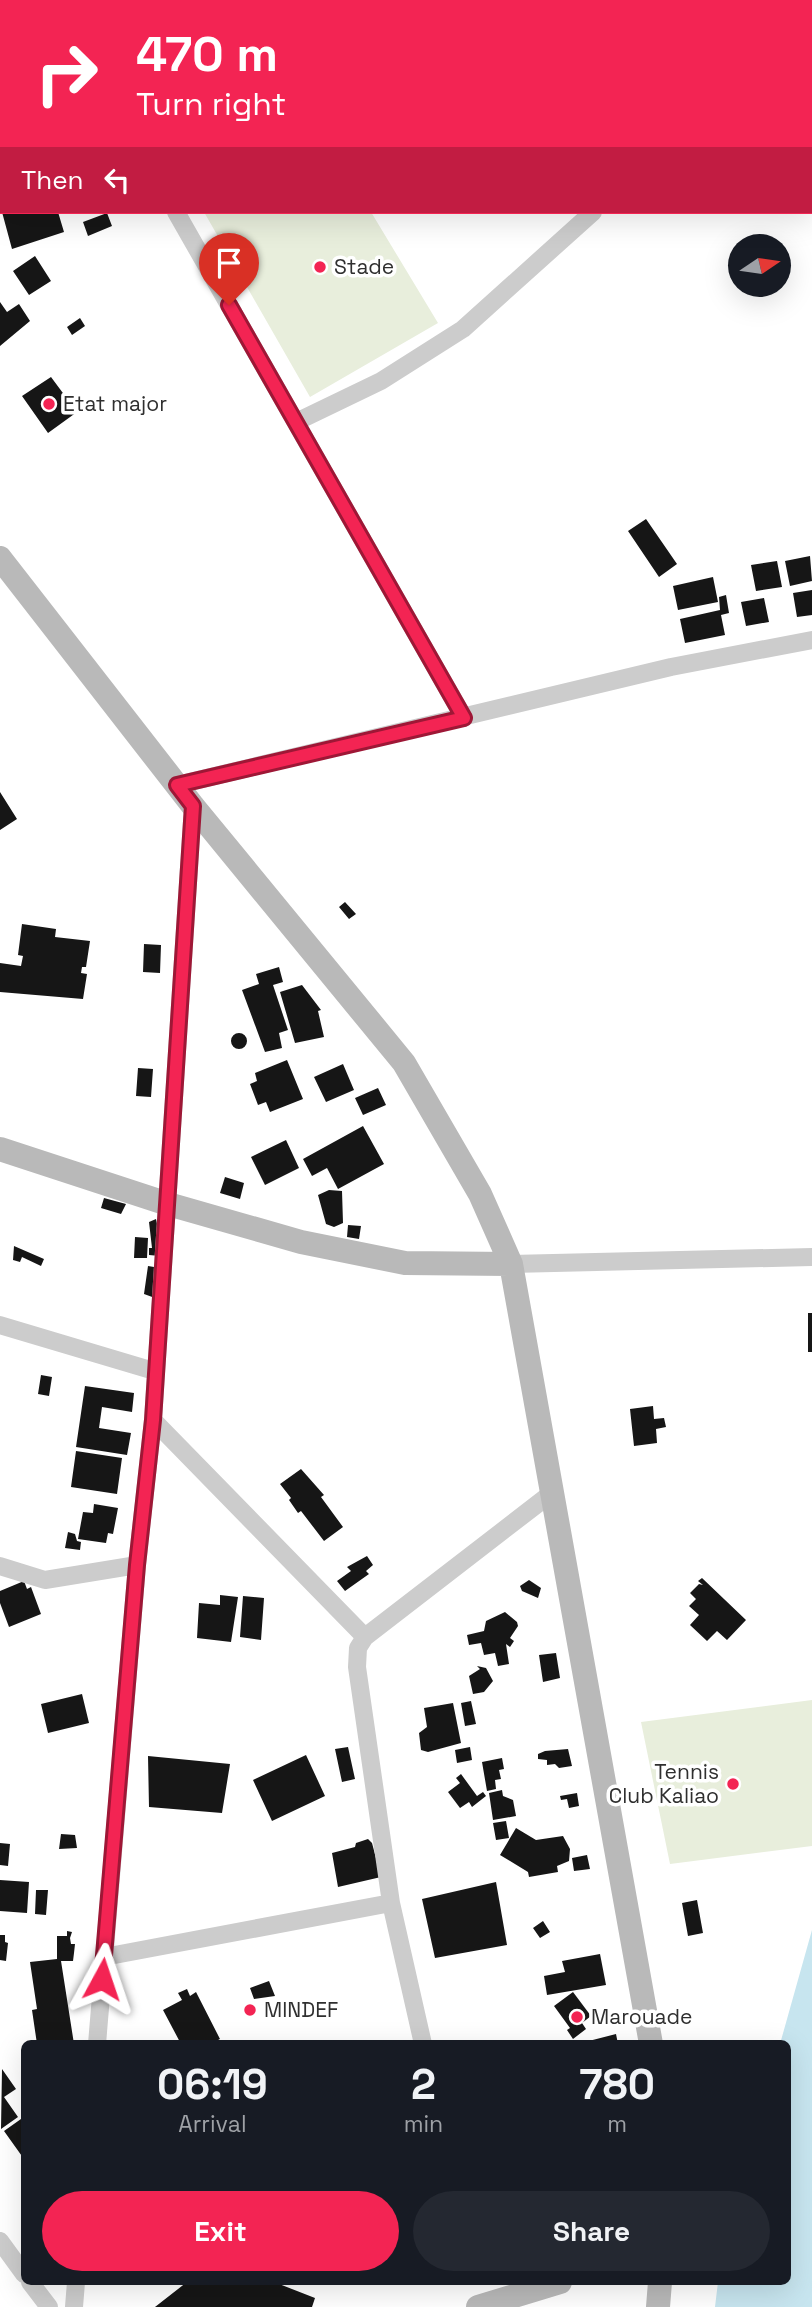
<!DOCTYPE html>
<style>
:root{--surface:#171b24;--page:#242831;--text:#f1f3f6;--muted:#9ea1a6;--accent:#f32453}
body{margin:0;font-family:"Space Grotesk",sans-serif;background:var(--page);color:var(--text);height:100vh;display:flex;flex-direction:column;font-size:26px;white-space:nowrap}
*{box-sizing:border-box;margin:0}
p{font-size:23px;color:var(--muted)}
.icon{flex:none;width:38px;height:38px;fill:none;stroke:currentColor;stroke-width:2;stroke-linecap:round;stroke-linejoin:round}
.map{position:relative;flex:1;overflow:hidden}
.details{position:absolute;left:21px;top:2040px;width:770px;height:245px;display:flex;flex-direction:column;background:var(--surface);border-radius:10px;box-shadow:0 7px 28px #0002}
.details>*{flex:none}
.banner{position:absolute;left:0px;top:0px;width:812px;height:214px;box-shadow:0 7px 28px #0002;background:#f32453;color:#fff;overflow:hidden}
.needle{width:46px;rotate:77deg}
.tools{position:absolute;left:728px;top:234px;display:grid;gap:14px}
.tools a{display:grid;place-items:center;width:63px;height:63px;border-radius:50%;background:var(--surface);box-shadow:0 7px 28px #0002;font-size:35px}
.pin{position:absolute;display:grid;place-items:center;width:60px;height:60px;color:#fff;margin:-72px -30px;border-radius:50% 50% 50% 0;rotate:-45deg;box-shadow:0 0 7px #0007}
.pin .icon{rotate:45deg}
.me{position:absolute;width:77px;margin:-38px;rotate:5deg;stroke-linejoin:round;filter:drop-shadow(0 0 5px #0008)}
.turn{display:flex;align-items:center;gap:24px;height:147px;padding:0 21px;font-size:32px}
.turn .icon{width:91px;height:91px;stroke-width:2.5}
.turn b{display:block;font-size:49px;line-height:60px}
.then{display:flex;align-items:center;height:66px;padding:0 21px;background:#0003;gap:14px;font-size:26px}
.eta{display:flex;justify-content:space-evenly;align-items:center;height:119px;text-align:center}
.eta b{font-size:42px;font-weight:800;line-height:49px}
.primary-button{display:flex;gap:14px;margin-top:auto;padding:14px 21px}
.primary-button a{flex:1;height:80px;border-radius:42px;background:var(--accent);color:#fff;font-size:28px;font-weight:800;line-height:80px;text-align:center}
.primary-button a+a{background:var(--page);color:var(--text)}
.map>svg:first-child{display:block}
</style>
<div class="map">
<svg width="812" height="2307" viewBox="0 0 812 2307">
<rect width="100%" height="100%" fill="#fff"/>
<path fill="#e8eedc" d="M204 212H371L438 323 310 397Z
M812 1700V1846L670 1864 641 1722Z"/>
<path fill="#c7e5ef" d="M812 1930V2307H715L718 2282H788V2044H780Z"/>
<path fill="#161616" d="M2 212H58L64 232 12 249Z
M107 213 112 226 88 236 83 222Z
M35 256 51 281 29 295 13 271Z
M0 302 7 312 19 304 30 321 0 346Z
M80 318 85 326 72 335 67 327Z
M51 377 77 412 48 433 22 396Z
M646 519 677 564 659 577 628 531Z
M810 556 812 581 790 586 785 561Z
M777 561 782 587 756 591 751 565Z
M713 577 718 602 678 610 673 586Z
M812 590V615L797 617 793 593Z
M726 595 729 613 721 615 725 635 685 643 680 619 720 610 719 597Z
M764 598 769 622 746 626 741 602Z
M0 792 17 819 0 830Z
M345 902 356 914 349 919 339 907Z
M22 924 56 929 55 937 90 941 86 967H82L81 973 87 974 83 999 0 992V963L21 966 23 956 18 955Z
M144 944 161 945 160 973 143 972Z
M279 967 283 982 273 985 288 1030 279 1033 282 1048 265 1052 242 990 259 984 256 974Z
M302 985 321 1010 318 1011 324 1037 295 1043 280 992Z
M231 1041a8 8 0 1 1 16 0a8 8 0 1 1-16 0Z
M287 1060 303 1099 270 1112 266 1102 258 1105 250 1084 257 1081 255 1073Z
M343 1064 354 1090 326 1102 314 1077Z
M138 1068 153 1069 151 1097 136 1096Z
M378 1088 386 1105 363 1115 355 1098Z
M363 1126 384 1164 338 1189 327 1168 312 1176 303 1159Z
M286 1140 299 1168 265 1185 251 1157Z
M225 1177 244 1183 240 1199 220 1193Z
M329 1190 342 1191 343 1223 334 1227 326 1224 318 1195Z
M104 1198 126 1204 121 1214 101 1208Z
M156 1219 160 1238V1256L149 1255V1248H152L149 1222Z
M348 1225 361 1226 359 1239 347 1237Z
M135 1237 148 1238 147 1258H134Z
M14 1246 44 1259 41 1266 22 1257 20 1262 13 1260Z
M148 1266 160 1268 155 1298 144 1294Z
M808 1313H812V1352H808Z
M41 1375 52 1377 49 1396 38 1394Z
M85 1386 134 1393 132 1412 102 1407 99 1428 131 1433 127 1455 76 1447Z
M653 1406 654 1419 664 1418 666 1427 656 1429 657 1443 634 1446 630 1409Z
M76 1451 122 1458 117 1494 71 1487Z
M301 1469 324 1495 321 1497 343 1527 324 1541 301 1511 298 1513 289 1500 291 1498 280 1484Z
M94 1504 118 1508 113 1534 108 1533 106 1543 78 1539 83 1512 93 1513Z
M68 1532 75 1534 77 1541 81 1542 80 1550 65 1548Z
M367 1556 373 1565 366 1571 369 1574 345 1591 337 1581 351 1571 347 1567Z
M702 1578 746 1620 727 1640 717 1631 707 1641 690 1625 699 1615 689 1606 696 1599 690 1593 699 1584 703 1585 698 1581Z
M529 1580 541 1588 538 1598 522 1591 520 1586Z
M24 1581 27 1589 31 1587 41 1614 9 1627 0 1603V1591Z
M220 1595 238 1597 231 1642 197 1638 199 1603 220 1605Z
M243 1596 264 1598 261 1640 240 1637Z
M505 1612 517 1622 518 1626 510 1638 514 1641 510 1647 506 1644 509 1664 498 1666 495 1653 484 1655 481 1643 469 1645 467 1635 484 1631 486 1621Z
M556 1653 560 1678 543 1682 539 1655Z
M477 1666 486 1668 493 1681 484 1692 473 1694 469 1676 480 1669Z
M82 1694 89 1723 48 1733 41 1704Z
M471 1701 476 1724 465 1726 461 1703Z
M453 1703 461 1743 428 1752 421 1750 419 1733 427 1727 424 1708Z
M348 1747 355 1779 342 1782 335 1749Z
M470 1747 472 1760 457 1763 455 1750Z
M568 1749 572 1766 559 1768 555 1764 547 1765V1760L538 1759V1754L545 1751Z
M306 1755 325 1796 272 1821 253 1780Z
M148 1756 230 1764 222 1813 149 1807Z
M502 1758 504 1769 499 1770 501 1779 495 1780 496 1789 487 1791 482 1762Z
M461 1774 477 1796 483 1792 486 1796 472 1807 469 1802 460 1808 448 1792 460 1783 456 1778Z
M502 1790 503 1796 513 1800 516 1816 493 1820 489 1793Z
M577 1793 579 1806 569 1808 567 1799 561 1800 560 1796Z
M506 1821 509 1838 496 1840 493 1823Z
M516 1828 536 1840 563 1836 570 1849 569 1861 557 1866 558 1872 529 1877 528 1872 500 1855Z
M61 1834 75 1835 77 1848 59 1849Z
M368 1839 372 1843 381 1877 338 1887 332 1853 355 1847 356 1843Z
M0 1843 10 1844 8 1866 0 1865Z
M587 1855 590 1869 574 1871 572 1858Z
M0 1880 29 1882 27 1913 0 1911Z
M496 1882 507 1945 435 1958 422 1899Z
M36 1890H48L46 1915 35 1914Z
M697 1900 703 1933 688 1936 682 1903Z
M543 1921 550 1932 540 1938 533 1928Z
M67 1931 72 1932 70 1938 71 1944H75L74 1953 73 1961H61L74 2044H37L32 2010 37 2009 30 1962 57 1959V1936H67Z
M0 1935H5V1942L8 1943 6 1961 0 1960Z
M600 1954 606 1985 547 1995 544 1976 565 1972 562 1961Z
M269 1981 275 1996 254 1999 250 1988Z
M187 1989 190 1996 196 1992 220 2039 210 2044H181L163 2010 182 2000 178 1993Z
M573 1992 591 2016 582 2023 586 2029 573 2039 567 2030 570 2028 554 2006Z
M616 2034 618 2044H581V2043Z
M2 2069 16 2089 4 2097 18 2117 1 2129Z
M21 2119 24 2124V2159L4 2131Z
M187 2282H274L315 2298 312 2307H155Z"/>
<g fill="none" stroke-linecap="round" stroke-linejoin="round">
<path stroke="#ccc" stroke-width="18" d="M55 0 56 2
M730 0 731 2
M424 2 429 0
M810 130 812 133
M0 152H2
M176 212 464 718
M296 422 381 381 463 329 593 212
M177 785 671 667 812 640
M511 1264 812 1257
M0 1325 154 1371
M153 1420 365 1637
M0 1566 45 1580 137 1565
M104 1957 391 1903
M97 2044 137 1565 153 1420 193 806
M423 2044 391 1903 357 1667 358 1648 365 1637 553 1492
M0 2241 24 2274
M30 2282 49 2307
M74 2307 76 2282"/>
<path stroke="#b9b9b9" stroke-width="24" d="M0 558 193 806 404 1063 480 1194 511 1264 651 2044
M0 1149 168 1204 301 1242 405 1263 511 1264
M478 2307 560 2282
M658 2307 660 2282"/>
</g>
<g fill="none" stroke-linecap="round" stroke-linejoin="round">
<g stroke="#9e1736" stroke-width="18">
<path id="route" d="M102 1979 137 1565 153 1420 193 806 177 785 464 718 229 305"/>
</g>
<use href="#route" stroke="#f32453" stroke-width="12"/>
</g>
<g fill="#f32453" stroke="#fff" stroke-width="2.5">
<circle cx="320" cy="267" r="7"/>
<circle cx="49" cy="404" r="7"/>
<circle cx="733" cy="1784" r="7"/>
<circle cx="250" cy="2010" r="7"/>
<circle cx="577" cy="2017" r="7"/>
</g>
<g text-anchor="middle" stroke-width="7" stroke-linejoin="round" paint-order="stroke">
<g font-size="21" fill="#2f2f2f" stroke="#fff" text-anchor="start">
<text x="334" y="274">Stade</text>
<text x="63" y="411">Etat major</text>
<text x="719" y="1779" text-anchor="end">Tennis<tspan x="719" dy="24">Club Kaliao</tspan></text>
<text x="264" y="2017">MINDEF</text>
<text x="591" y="2024">Marouade</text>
</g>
</g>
</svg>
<div class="tools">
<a><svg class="needle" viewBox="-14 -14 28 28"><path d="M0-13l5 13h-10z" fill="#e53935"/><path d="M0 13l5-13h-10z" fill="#9ea1a6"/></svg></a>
</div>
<div class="pin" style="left:229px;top:305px;background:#d93025"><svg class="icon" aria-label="arrive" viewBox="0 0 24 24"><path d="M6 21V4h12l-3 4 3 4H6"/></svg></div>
<svg class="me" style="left:102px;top:1979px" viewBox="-20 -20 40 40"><path d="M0-17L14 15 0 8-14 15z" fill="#f32453" stroke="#fff" stroke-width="4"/></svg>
<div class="banner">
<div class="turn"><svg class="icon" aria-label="right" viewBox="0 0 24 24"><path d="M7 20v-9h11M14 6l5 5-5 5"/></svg><div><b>470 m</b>Turn right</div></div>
<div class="then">Then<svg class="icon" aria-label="left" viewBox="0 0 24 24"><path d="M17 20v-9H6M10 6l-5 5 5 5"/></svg></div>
</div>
<section class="details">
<div class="eta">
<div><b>06:19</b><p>Arrival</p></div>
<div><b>2</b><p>min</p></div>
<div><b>780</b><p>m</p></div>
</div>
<div class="primary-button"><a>Exit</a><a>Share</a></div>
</section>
</div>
